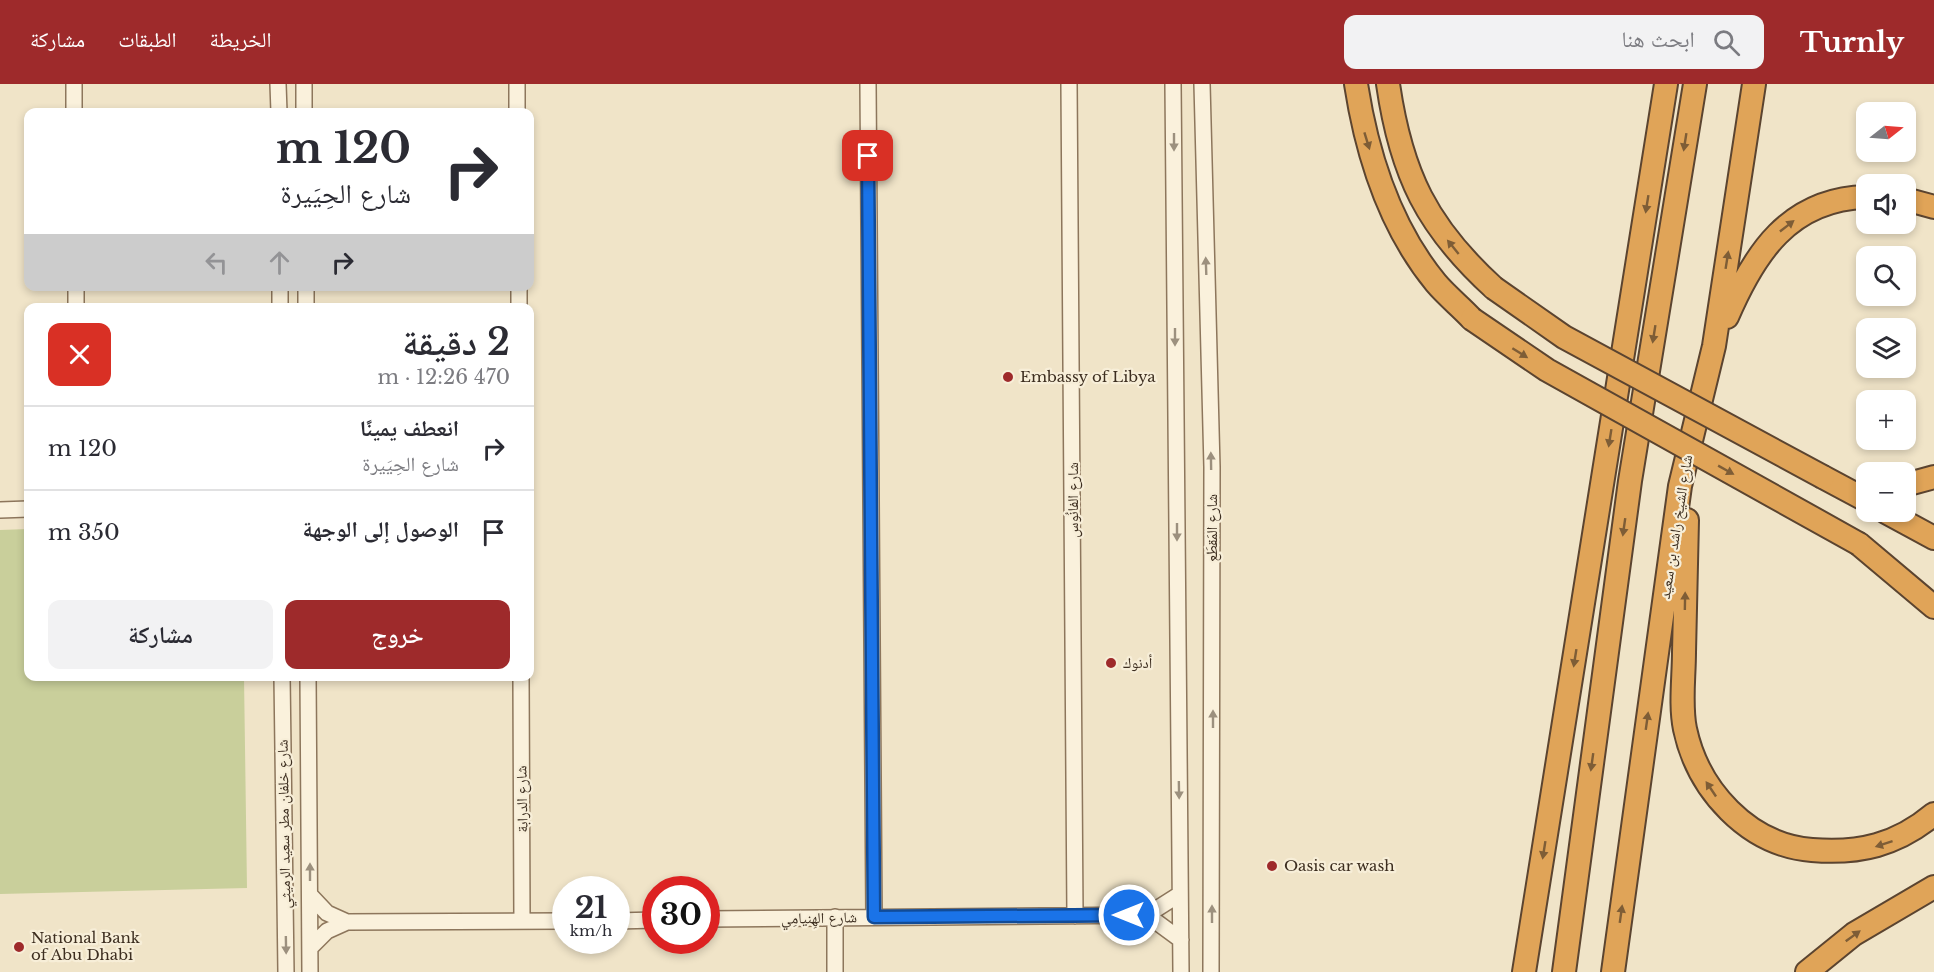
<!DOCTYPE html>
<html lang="ar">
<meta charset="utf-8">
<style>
:root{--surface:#fff;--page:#f2f2f3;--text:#2b2b33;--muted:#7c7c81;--line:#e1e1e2;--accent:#9e2a2b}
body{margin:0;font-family:"Libre Baskerville","Noto Naskh Arabic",serif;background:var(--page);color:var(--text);direction:rtl;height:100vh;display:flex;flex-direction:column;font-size:22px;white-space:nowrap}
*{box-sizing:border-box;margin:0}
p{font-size:20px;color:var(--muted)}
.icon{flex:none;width:33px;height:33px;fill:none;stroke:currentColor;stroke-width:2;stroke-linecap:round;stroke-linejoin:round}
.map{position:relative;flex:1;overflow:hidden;direction:ltr}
.details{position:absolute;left:24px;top:219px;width:510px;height:378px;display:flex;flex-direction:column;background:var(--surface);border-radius:12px;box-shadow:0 3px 9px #0003;direction:rtl}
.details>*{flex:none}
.hud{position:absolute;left:24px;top:24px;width:510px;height:183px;border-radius:12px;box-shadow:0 3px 9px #0003;direction:rtl;background:#fff;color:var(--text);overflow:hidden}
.needle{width:39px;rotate:73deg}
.fabs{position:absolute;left:1856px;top:18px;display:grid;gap:12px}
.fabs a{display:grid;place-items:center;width:60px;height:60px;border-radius:12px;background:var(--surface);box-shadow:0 3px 9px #0003;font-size:30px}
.speed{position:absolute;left:552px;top:792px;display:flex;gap:12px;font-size:30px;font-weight:700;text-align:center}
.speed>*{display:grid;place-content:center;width:78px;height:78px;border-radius:50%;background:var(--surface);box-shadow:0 3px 9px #0003;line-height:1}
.speed small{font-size:15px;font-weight:400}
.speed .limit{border:9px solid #d22;background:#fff;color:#111}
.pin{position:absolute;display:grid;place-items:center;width:51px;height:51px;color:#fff;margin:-26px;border-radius:12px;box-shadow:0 3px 9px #0006}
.me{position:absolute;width:66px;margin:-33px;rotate:270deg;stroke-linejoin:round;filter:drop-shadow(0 0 4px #0008)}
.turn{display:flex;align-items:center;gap:21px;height:126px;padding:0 24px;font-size:27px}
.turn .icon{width:78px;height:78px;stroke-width:2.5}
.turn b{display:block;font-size:42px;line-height:51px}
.lanes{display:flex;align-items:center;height:57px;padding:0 24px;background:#0003;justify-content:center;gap:30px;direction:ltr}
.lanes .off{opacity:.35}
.round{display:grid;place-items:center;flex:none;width:63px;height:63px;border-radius:12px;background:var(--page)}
.overview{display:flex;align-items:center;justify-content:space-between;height:102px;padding:0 24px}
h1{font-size:36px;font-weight:600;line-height:45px}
.action{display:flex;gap:12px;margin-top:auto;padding:12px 24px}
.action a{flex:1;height:69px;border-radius:12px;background:var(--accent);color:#fff;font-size:24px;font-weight:600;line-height:69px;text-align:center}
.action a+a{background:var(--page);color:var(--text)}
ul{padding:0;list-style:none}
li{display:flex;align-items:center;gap:18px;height:84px;padding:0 24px;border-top:2px solid var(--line)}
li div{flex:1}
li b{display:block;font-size:22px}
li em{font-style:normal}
header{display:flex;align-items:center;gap:36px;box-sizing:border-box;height:84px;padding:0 30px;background:var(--accent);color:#fff}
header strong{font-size:28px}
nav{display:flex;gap:33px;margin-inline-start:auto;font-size:21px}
.search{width:420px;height:54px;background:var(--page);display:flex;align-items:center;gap:15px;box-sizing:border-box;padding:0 21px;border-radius:12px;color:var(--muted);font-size:22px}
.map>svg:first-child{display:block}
</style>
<header>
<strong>Turnly</strong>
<div class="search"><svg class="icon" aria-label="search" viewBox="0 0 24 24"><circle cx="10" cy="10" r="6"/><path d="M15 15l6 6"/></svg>ابحث هنا</div>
<nav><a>الخريطة</a><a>الطبقات</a><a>مشاركة</a></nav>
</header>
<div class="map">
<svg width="1934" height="888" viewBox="0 0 1934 888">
<rect width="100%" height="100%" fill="#f0e4c8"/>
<path fill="#c9cf9b" d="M28 445V592L244 593 247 804 0 810V446Z"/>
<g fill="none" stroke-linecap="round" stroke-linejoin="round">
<g stroke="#8d765c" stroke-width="18">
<path id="minor" d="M74 0V28
M278 0 279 28
M304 0V28
M517 0V28
M868 0 874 833
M1069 0 1075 832
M1173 0 1181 888
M1202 0 1212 383 1211 888
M76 202V224
M280 202V224
M306 202V224
M519 202V224
M0 426 28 425
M282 592 286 888
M308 592 310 888
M521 592 522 837
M310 811 327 829 347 838
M1147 831 1181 856
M835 833V888
M706 835 1147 831 1180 810
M616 837 656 836
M310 864 327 847 347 838 566 837"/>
</g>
<g stroke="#5b4430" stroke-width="26">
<path id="highway" d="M1356 0C1367 71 1389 142 1436 199 1447 212 1461 223 1472 235
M1388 0C1401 90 1427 143 1494 204
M1905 115 1934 123
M1727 233C1754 170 1789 115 1866 113
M1823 393 1866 416
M1905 401 1934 393
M1886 428 1934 454
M1687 436C1686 480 1685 524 1684 568 1684 593 1680 621 1685 645 1698 706 1748 761 1812 766 1859 770 1897 761 1934 730
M1859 460 1934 523
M1524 888 1666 0
M1564 888 1630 397 1695 0
M1613 888 1680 402 1714 262 1754 0
M1807 888 1854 850 1934 803"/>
</g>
<use href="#minor" stroke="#faf1dc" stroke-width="15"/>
<use href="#highway" stroke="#e0a458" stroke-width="22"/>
<g stroke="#5b4430" stroke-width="26" stroke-linecap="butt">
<path id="highway-bridge" d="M1494 204 1564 253 1823 393
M1472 235 1547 286 1859 460"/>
</g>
<use href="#highway-bridge" stroke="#e0a458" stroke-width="22"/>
</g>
<defs><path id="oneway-solid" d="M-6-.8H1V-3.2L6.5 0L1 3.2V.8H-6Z" transform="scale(1.5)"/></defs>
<g fill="#7e5d36">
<use href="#oneway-solid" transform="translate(1367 57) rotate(73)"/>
<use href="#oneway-solid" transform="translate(1685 58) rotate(99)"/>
<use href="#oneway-solid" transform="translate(1647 120) rotate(99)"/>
<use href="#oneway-solid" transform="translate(1787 142) rotate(-38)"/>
<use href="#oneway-solid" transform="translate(1453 163) rotate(-129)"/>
<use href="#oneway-solid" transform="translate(1727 176) rotate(-81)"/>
<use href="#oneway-solid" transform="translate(1654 250) rotate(99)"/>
<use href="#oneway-solid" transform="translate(1520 269) rotate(32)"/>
<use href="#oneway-solid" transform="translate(1610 354) rotate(99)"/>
<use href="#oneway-solid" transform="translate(1726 386) rotate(29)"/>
<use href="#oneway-solid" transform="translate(1624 443) rotate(98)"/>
<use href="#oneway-solid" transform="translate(1685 517) rotate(-89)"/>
<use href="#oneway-solid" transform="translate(1575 574) rotate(99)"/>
<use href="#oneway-solid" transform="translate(1647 637) rotate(-82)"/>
<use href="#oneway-solid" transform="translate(1592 678) rotate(98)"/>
<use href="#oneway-solid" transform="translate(1711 705) rotate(-124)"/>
<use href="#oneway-solid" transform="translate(1884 760) rotate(162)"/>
<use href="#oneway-solid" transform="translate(1544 766) rotate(99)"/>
<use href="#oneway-solid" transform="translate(1621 830) rotate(-82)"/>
<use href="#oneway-solid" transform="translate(1853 852) rotate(-36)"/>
</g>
<g fill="#9c907e">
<use href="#oneway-solid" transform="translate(1174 58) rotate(90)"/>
<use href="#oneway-solid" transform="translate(1206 182) rotate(-92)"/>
<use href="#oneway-solid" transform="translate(1175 253) rotate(90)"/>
<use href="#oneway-solid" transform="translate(1211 377) rotate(-91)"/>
<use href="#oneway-solid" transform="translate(1177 448) rotate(90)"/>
<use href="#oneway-solid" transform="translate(1213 635) rotate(-90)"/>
<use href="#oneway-solid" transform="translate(1179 706) rotate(89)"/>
<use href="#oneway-solid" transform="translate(310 788) rotate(-90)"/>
<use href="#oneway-solid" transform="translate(1212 830) rotate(-90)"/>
<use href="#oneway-solid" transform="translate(286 861) rotate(89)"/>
</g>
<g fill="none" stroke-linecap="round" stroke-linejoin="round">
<g stroke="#114b97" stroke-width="15">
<path id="route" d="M868 72 874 833 1129 831"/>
</g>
<use href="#route" stroke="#1a73e8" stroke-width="10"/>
</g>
<g fill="#9e2a2b" stroke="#f7eed8" stroke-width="2">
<circle cx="1008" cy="293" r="6"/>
<circle cx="1111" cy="579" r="6"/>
<circle cx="1272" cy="782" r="6"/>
<circle cx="19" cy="863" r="6"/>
</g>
<g text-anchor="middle" stroke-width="4.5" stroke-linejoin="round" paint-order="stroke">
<g font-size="15" fill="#3d2e20" stroke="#f7eed8" text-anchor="start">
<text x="1020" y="298">Embassy of Libya</text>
<text x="1123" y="584">أدنوك</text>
<text x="1284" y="787">Oasis car wash</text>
<text x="31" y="859">National Bank<tspan x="31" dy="17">of Abu Dhabi</tspan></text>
</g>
<g font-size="15" fill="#3d2e20" stroke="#f7eed8">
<text transform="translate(1073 416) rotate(-90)" y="5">شارع الفانُوس</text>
<text transform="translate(1676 443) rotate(-81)" y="5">شارع الشيخ راشد بن سعيد</text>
<text transform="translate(1212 444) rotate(-90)" y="5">شارع المَقطَع</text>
<text transform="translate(522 715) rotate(-91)" y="5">شارع الدرابة</text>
<text transform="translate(284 740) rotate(-91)" y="5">شارع خلفان مطر سعيد الرميثي</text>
<text transform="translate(819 834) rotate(-1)" y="5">شارع الهِنيامِي</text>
</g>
</g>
</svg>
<div class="fabs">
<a><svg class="needle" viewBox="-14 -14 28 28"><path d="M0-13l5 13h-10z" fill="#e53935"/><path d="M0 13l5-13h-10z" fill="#7c7c81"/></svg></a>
<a><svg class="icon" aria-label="sound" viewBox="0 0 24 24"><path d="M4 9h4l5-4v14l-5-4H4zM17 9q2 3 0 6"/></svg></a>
<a><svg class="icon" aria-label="search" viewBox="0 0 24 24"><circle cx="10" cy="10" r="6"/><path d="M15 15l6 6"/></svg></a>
<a><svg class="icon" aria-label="layers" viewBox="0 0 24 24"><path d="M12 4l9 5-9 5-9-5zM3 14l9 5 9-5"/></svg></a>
<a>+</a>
<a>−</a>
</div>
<div class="speed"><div>21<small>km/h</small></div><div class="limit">30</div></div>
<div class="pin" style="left:868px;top:72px;background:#d93025"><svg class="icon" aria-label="arrive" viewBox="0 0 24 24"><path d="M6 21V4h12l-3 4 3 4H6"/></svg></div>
<svg class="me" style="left:1129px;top:831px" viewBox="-20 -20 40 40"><circle r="17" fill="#1a73e8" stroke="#fff" stroke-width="3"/><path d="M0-11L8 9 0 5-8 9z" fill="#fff"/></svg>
<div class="hud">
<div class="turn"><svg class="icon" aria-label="right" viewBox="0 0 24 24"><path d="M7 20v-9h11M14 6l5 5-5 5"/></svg><div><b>120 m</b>شارع الحِيَيرة</div></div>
<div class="lanes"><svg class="icon off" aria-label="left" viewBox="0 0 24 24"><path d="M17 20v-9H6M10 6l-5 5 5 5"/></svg><svg class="icon off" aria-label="ahead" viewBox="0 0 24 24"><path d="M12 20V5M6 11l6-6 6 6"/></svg><svg class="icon" aria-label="right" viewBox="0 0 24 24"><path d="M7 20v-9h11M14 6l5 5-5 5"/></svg></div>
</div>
<section class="details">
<div class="overview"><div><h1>2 دقيقة</h1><p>470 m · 12:26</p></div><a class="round" style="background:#d93025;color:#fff"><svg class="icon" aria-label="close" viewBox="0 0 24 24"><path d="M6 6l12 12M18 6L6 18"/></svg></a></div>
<ul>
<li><svg class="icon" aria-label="right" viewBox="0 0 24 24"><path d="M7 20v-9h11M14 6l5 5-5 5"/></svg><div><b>انعطف يمينًا</b><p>شارع الحِيَيرة</p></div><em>120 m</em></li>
<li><svg class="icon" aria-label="arrive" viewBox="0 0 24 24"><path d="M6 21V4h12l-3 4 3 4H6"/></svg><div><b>الوصول إلى الوجهة</b></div><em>350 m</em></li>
</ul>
<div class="action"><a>خروج</a><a>مشاركة</a></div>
</section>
</div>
